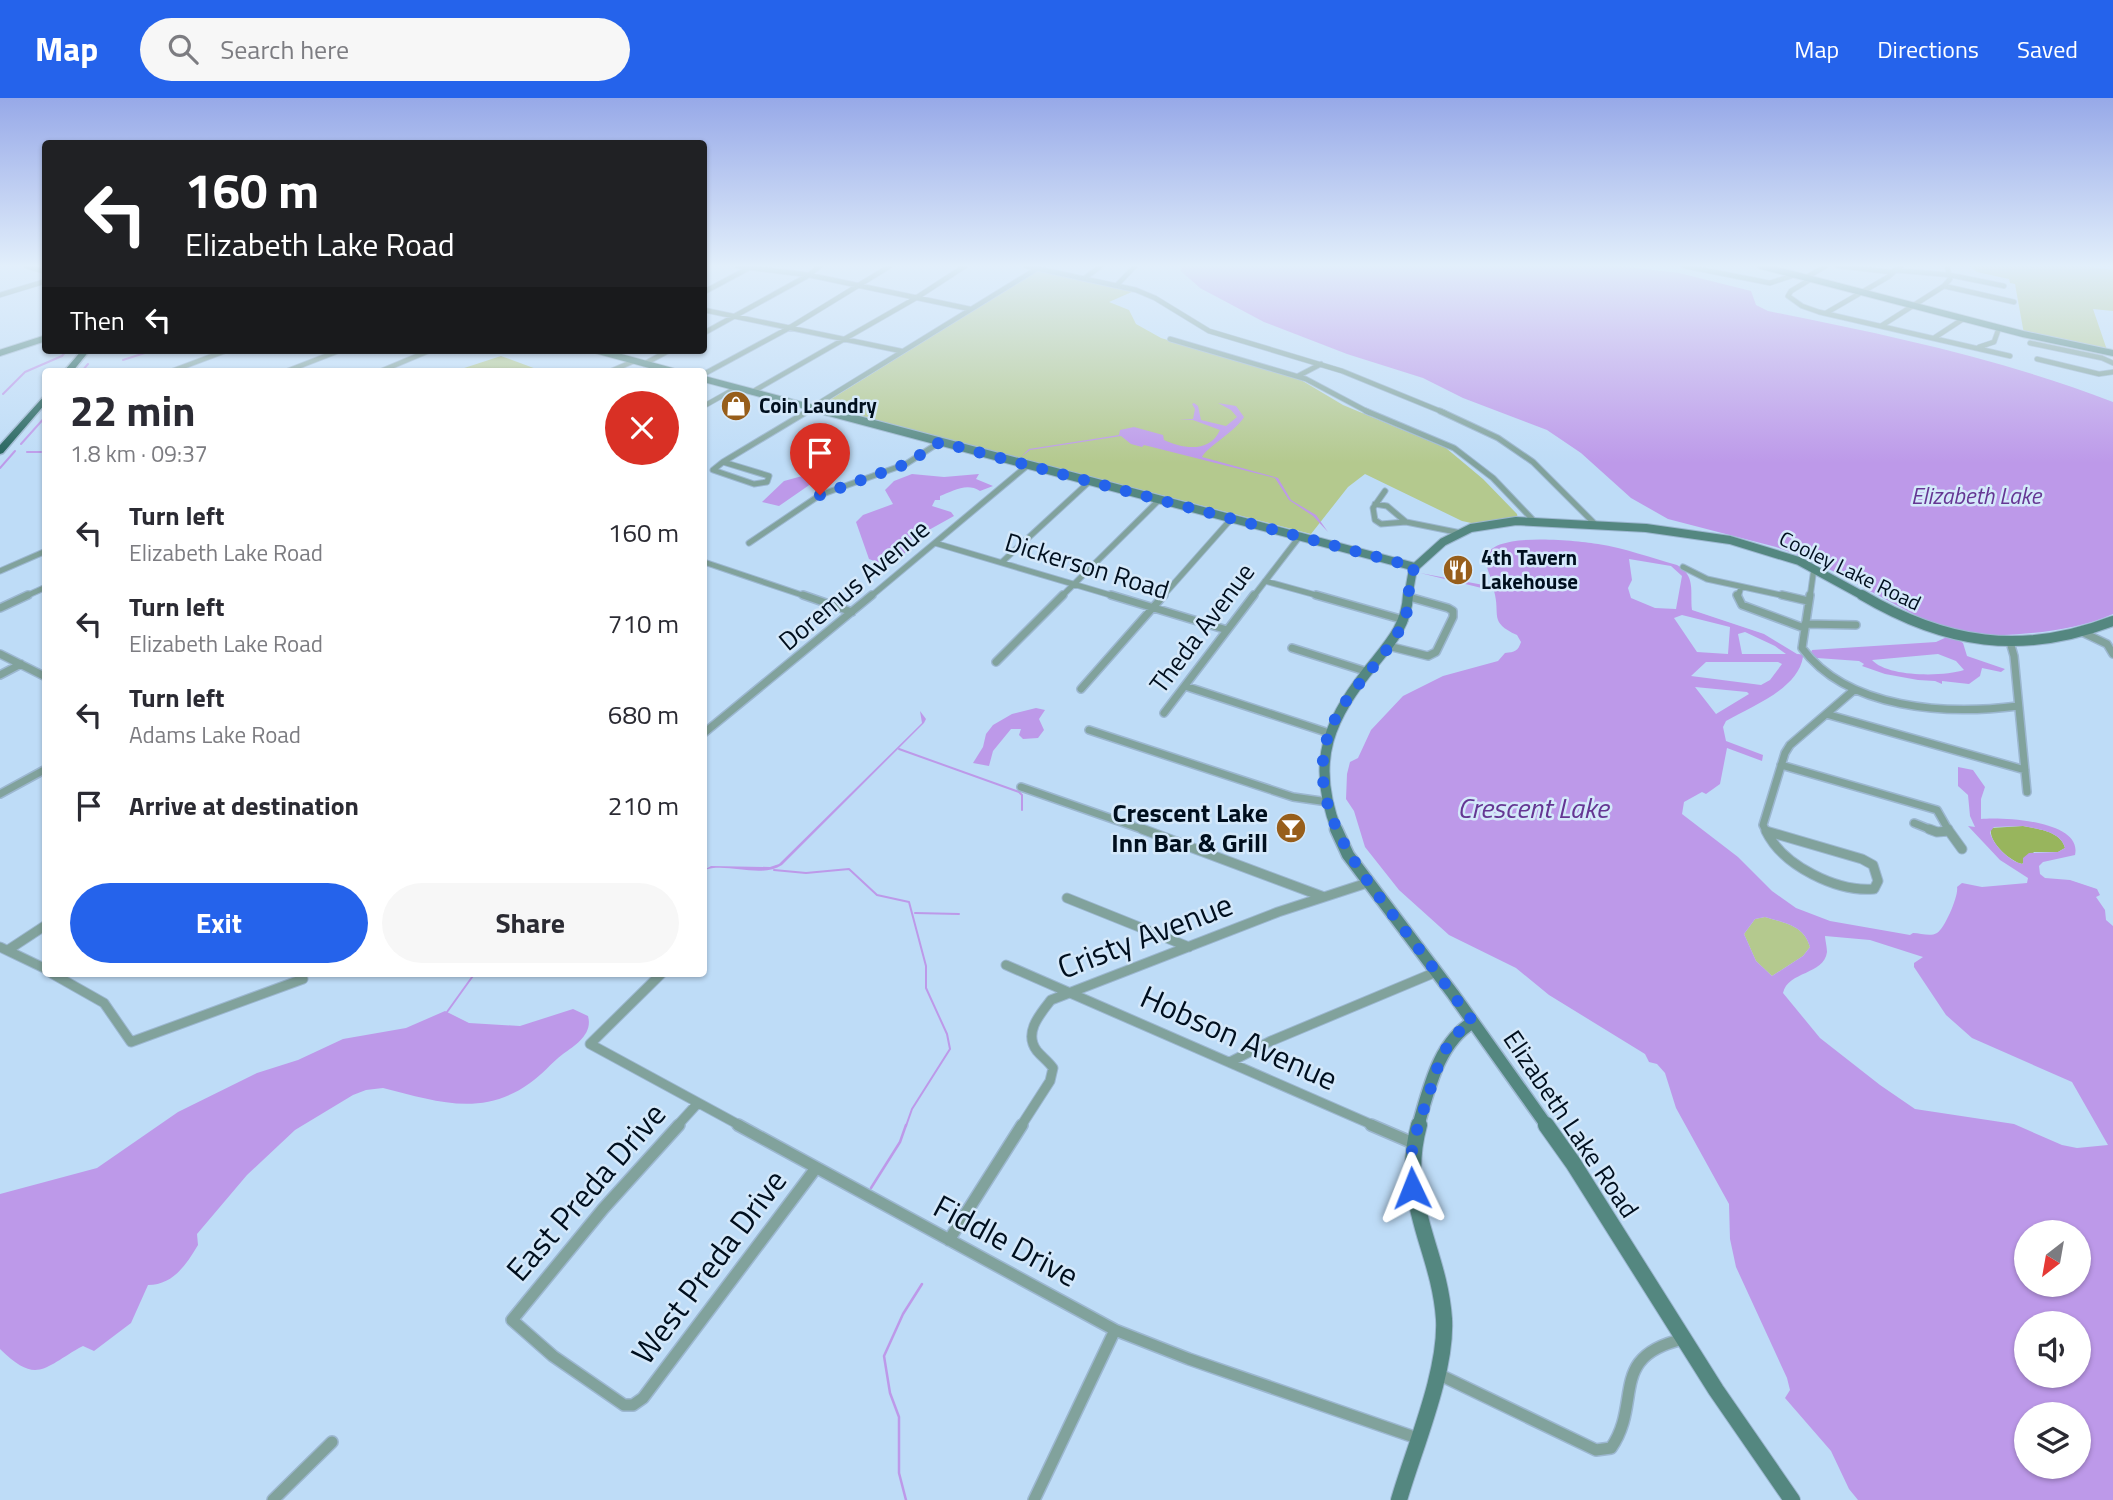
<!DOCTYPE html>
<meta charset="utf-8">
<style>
:root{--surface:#fff;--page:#f7f7f7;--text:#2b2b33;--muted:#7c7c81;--accent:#2563eb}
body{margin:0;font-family:"Titillium Web",sans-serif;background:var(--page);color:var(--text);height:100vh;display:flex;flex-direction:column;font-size:26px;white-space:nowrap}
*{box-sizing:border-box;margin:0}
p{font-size:23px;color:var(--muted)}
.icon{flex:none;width:38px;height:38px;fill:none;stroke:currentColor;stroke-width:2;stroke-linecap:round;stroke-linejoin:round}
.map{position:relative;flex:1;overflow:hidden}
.panel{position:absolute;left:42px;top:270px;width:665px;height:609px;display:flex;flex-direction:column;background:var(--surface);border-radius:7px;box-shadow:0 2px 5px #0004}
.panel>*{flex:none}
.top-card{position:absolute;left:42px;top:42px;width:665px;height:214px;border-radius:7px;box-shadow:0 2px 5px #0004;background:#202124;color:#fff;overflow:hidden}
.needle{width:46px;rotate:211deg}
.tools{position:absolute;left:2014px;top:1122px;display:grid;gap:14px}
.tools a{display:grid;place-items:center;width:77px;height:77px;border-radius:50%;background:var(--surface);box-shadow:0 2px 5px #0004;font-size:35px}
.pin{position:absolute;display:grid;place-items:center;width:60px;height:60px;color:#fff;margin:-72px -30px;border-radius:50% 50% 50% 0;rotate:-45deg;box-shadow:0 0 7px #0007}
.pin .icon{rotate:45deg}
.me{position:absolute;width:77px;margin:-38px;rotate:358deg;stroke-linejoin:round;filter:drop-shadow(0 0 5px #0008)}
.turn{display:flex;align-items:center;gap:24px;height:147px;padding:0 28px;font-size:32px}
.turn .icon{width:91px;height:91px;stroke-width:2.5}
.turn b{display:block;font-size:49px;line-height:60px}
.then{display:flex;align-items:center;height:66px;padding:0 28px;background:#0003;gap:14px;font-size:26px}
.round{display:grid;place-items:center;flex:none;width:74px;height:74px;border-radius:37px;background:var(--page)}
.overview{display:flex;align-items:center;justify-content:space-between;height:119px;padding:0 28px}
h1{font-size:42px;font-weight:700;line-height:52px}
.primary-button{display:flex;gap:14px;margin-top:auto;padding:14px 28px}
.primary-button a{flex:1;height:80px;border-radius:42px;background:var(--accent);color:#fff;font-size:28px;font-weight:700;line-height:80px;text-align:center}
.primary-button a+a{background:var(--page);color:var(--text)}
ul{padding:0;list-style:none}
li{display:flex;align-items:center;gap:21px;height:91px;padding:0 28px}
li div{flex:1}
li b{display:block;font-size:26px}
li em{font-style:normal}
header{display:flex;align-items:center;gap:42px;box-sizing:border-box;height:98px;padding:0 35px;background:var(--accent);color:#fff}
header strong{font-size:33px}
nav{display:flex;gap:38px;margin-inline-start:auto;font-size:24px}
.search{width:490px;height:63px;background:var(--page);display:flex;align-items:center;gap:18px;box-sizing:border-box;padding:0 24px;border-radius:38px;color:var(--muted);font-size:26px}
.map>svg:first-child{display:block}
</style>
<header>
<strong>Map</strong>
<div class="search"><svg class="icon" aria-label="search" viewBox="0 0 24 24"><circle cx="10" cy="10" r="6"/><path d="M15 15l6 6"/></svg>Search here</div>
<nav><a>Map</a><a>Directions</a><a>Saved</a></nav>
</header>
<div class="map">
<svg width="2113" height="1402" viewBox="0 0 2113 1402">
<rect width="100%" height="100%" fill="#bedcf7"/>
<path fill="#b4c98e" d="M1970 168H2084L2113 172V213L2093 211 2107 252 2024 236 2015 186 2010 185 2009 181 1977 174Z
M1037 173 1134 193 1109 204 1129 212 1136 226 1161 240 1301 282 1343 307 1446 350 1483 381 1517 416 1518 421 1476 426 1462 423 1365 376 1348 389 1311 436 820 308Z
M501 258 539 272 455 273Z
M1765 819C1785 825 1804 827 1810 849L1803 858 1772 878 1756 863 1744 836 1755 821Z"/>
<path fill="#98b55d" d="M2023 728C2038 731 2061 733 2065 750L2058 754H2034L2022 766C2010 763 1988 744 1991 730Z"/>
<path fill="#bd99e9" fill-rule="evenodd" d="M1182 168H1620L1679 175 1751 193 1756 207 1768 213C1884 236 2002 261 2113 304V516C2063 538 2008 536 1955 540L1963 545 1967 558 2005 571 2001 574 1982 570 1980 578 1969 586 1942 583V586L1935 583 1918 582 1885 576 1862 568 1864 566 1859 563 1803 559C1798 591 1752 608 1726 623L1723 629 1726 643 1763 657 1762 663 1727 650 1720 686 1706 696 1702 694 1684 704 1682 716 1738 759 1772 793 1796 810 1830 823 1910 837 1913 835C1921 835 1930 839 1937 835 1945 830 1959 797 1957 789L1962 785 1982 789 2027 785 2028 780 2000 762 1968 728 1975 729 1970 718 1968 697 1958 688V669L1973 672 1985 689 1981 701V721C2001 719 2083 722 2075 757L2043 764 2039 768 2040 776 2045 780 2070 782 2097 791 2100 797 2096 799 2105 812 2106 822 2113 828V1402H1858L1849 1391 1831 1353 1785 1300 1790 1292 1787 1280 1736 1169 1730 1141 1729 1106 1676 1010 1665 975 1657 966 1649 964 1645 956 1549 897 1516 870 1449 837 1399 792 1365 749 1354 713 1346 701 1347 676 1350 664 1358 660 1371 632 1403 598 1443 578 1498 563 1505 555C1515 554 1518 553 1521 544L1517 537C1488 524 1501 517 1494 493L1420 475 1494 489C1492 480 1484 469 1487 458 1493 433 1579 443 1598 446 1625 450 1651 460 1677 467 1696 478 1690 493 1692 512L1764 536 1797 556 1810 557 1812 552 1936 544 1949 538 1928 524 1810 461 1776 449 1668 421 1631 400 1581 355 1547 332 1463 300 1423 280 1347 256 1264 224 1200 190 1181 173ZM1629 461 1671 468 1682 478 1676 511 1655 510 1631 500 1628 490 1632 482ZM1682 517 1730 529 1728 556 1697 554 1674 520ZM1745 534 1775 548 1786 556H1742L1738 536ZM1938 556 1956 563 1964 572C1943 579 1887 579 1872 562ZM1706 564H1778L1782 566 1770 582 1761 587 1691 578ZM1695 589 1747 594 1749 596 1716 616ZM2023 728C2038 731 2061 733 2065 750L2058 754 2029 755 2023 760V766C2011 765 1992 746 1990 734L1994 729ZM1765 819C1785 825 1804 827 1810 849L1803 858 1772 878 1756 863 1744 836 1755 821ZM1825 838 1870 842 1923 859 1914 865V869L1946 917 1972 940 2072 984 2108 1047 2077 1050 2062 1047 2014 1026 1915 1011 1880 987 1820 940 1783 895C1788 873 1824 877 1827 854 1827 849 1825 841 1825 838ZM2026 1134H2079V1186H2026ZM2026 1225H2079V1278H2026ZM2026 1316H2079V1368H2026Z
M1194 305 1198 308 1201 322 1226 328 1237 319 1231 312 1218 305 1236 308 1244 319C1237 332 1206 350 1202 359L1278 380 1291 402 1316 417 1328 434 1313 418 1289 402 1275 380 1144 347 1142 349 1131 346 1121 338 1030 352 1021 359 1029 351 1119 337 1120 332 1134 329 1163 337 1164 342C1183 351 1210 355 1220 332L1193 322 1179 321H1193L1195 311 1192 306Z
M912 376 944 379 979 376 976 381 993 388 980 393C966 384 952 394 940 398V402H935L932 408 951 414 954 418 909 443 911 449 895 465 882 466 869 461 856 424 863 417 893 406 885 392 894 383Z
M806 377 818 381 779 408 762 404 784 383Z
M1036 610 1045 612 1039 621 1044 632 1038 640 1023 641 1019 637 1021 631H1011L993 653 989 668 973 665 983 649 986 636 993 627 1012 616Z
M920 613 926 621 924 625 782 767C760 781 728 764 704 772L711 768 770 769 779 766 922 625Z
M573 911 588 918C593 936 576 947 563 956 551 965 542 977 530 985 482 1020 435 1003 383 990L366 992 353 997 295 1032 247 1077 197 1136 198 1147C186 1167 173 1187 148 1187L131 1225 94 1253 83 1248 79 1250C43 1271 36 1286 0 1251V1096L97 1070 178 1014 257 975 298 962 343 941 406 930 445 913 469 925 520 928Z"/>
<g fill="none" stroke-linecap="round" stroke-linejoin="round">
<path stroke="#bd99e9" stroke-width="2" d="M123 262 154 252
M82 273 88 266
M3 296 25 274 62 258 67 252
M21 346 46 318
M27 354H41
M0 370 15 353
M899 651 1019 694 1022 697V712
M774 772 806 775 849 771 877 797 909 804 926 868V890L947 936 950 951 912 1011 906 1028
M915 815 959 816
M447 914 475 875"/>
<path stroke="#bd99e9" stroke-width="2.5" d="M871 1090 900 1044 906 1027
M906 1402 899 1375V1319L890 1295 884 1258 903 1216 922 1186"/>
<g stroke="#9cb7d0" stroke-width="6">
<path id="street-far4" d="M26 168 46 174
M737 168 809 177 970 211
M1026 168 1136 192 1155 200 1209 233 1342 273 1445 315
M1684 168 1770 185 1794 177
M1838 168 1891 174
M1894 172 1950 177
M1950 177 2004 188
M1086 179 1101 168
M1805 180 1826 168
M1811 181 1791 193 1788 198 1802 208 1819 214 2010 258
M1117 187 1135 168
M1944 188 2014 204
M704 194 747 171
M0 197 46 183
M704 212 901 253
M1826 215 1888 179 1901 168
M1881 228 1944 188 1950 181 1947 168
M704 235 809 177 820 168
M1934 240 1963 221
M1170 241 1306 281 1370 315
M2030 245 2102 260 2113 265
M1979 249 1994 244 1999 230
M2037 261 2099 276 2113 274
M644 266 670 252
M172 273 228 252
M287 273 341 252
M381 273 431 252
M611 273 634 263
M704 276 789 230 890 168
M1298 278 1321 266
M752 294 916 200 965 168
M704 308 736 290
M811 310 1038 170
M805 315 813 310"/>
</g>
<g stroke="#9cb7d0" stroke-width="7">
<path id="street-far3" d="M1366 313 1454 350 1493 380 1535 424
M1440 313 1498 340 1533 364 1596 427
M723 364 769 378 767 384 754 386 713 372Z
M723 364 808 313
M1385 393 1373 410 1375 422 1381 426 1406 424 1461 435
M1375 406 1387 408 1406 424
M749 445 820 397 906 366 940 344
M935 445 1117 499
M704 464 808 499
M1002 464 1090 383
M1683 469 1707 481 1790 499
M0 473 46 453
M1265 483 1323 499
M24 499 46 489
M870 499 1028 367
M1061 499 1160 401
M1162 499 1232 420
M1253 499 1300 438
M1738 499 1741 489
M1810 499 1814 470"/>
</g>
<g stroke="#9cb7d0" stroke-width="10">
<path id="street-far2" d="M803 497 852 514
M1111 497 1227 532
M1316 497 1404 522
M1737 497 1742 507 1804 530
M1782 497 1808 503
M1810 497 1802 550C1848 612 1947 617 2018 608
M0 510 28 497
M1805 526 1856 527
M2084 535 2107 546 2113 556
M2010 544 2014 558 2027 694
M1388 548 1428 558 1436 554 1453 519V513L1448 510 1409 499
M1292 550 1368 574
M0 556 46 579
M996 564 1063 497
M0 577 21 566
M1185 588 1329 635
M1081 591 1164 497
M1164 615 1254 497
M1826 616 2025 672
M1089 632 1293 699 1328 704
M704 635 872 497
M1781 667 1937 712 1949 733
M1021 689 1147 733
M0 696 46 671
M1914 725 1934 733
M1766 733 1763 727 1785 655 1790 647 1854 592"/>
</g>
<g stroke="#9cb7d0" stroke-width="11">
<path id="street-far1" d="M1142 731 1324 799
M1929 731 1937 734 1949 733 1948 731
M1766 733 1862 761 1873 767 1878 783 1874 791C1837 794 1783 768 1766 733Z
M1949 733 1962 751
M1067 800 1189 849
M0 849 46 871
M8 852 46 827
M1006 867 1375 1028
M51 875 104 905 131 944 303 881
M662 875 590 946 741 1028
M1230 964 1271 943 1436 874
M677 1028 697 1006
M1021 1028 1050 983 1053 970C1048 963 1042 959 1037 953 1023 935 1040 916 1051 902L1278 814 1367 785"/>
</g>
<g stroke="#9cb7d0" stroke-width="14">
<path id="street" d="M679 1027 603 1111 512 1222 553 1258 624 1307H633L643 1300 816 1070
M738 1027 1115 1232 1189 1261 1417 1340
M1371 1027 1413 1045
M949 1142 1022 1027
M1438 1276 1596 1352 1611 1350C1643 1304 1607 1258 1684 1241
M273 1402 332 1344
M1034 1402 1115 1232"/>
</g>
<g stroke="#9cb7d0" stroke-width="8">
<path id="secondary-far4" d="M1761 168 2023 236 2113 255
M595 252 672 273
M0 255 46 240
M704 281 832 315"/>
</g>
<g stroke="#9cb7d0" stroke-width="10">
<path id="secondary-far3" d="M825 313 1415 469
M1408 499 1413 471 1443 444 1471 430 1516 423 1646 430 1730 442 1799 463 1865 499"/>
</g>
<g stroke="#9cb7d0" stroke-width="12">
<path id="secondary-far2" d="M1862 497C1945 546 2022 558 2113 523
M1337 733C1309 662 1330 619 1375 564 1392 543 1407 525 1408 497"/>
</g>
<g stroke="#9cb7d0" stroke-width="15">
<path id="secondary-far1" d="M1336 731 1348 757 1453 896 1547 1028
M1418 1028C1429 991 1438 945 1473 924"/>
</g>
<g stroke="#9cb7d0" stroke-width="18">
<path id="secondary" d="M1546 1027 1573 1065 1716 1292 1792 1402
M1399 1402C1414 1350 1447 1274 1444 1221 1439 1149 1398 1105 1419 1027"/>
</g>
<g stroke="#9cb7d0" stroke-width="3">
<path id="highway" d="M82 252H90L73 273H64Z
M46 296V305L3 355 0 356V347Z"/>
</g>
<use href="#street-far4" stroke="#81a29c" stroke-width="4.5"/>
<use href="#street-far3" stroke="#81a29c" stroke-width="5"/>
<use href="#street-far2" stroke="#81a29c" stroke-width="7"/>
<use href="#street-far1" stroke="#81a29c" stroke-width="9"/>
<use href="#street" stroke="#81a29c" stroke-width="11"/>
<use href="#secondary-far4" stroke="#548780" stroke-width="6"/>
<use href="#secondary-far3" stroke="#548780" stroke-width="8"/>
<use href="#secondary-far2" stroke="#548780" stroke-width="10"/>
<use href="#secondary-far1" stroke="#548780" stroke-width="12"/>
<use href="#secondary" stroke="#548780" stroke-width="16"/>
<use href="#highway" fill="#206058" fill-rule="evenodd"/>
</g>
<linearGradient id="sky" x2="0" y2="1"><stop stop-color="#97a9e8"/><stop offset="0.46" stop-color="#e2effb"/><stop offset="1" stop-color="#e2effb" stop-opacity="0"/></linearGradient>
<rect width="2113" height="365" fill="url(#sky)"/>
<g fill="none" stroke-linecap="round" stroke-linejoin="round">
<path stroke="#2563eb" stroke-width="12" stroke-dasharray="0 21.6" d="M820 397 906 366 940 344 1415 469C1405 486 1412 507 1403 525 1384 565 1344 593 1329 635 1302 709 1366 781 1406 834 1429 864 1451 894 1473 924L1453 938 1440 962 1414 1041 1410 1065 1412 1090"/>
</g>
<defs>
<g id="shop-disc" transform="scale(1.575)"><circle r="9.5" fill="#975e1b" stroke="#d4e8fa"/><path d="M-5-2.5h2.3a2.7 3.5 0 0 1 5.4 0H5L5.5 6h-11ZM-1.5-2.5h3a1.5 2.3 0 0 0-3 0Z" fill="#fff"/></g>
<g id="restaurant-disc" transform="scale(1.575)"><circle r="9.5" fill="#975e1b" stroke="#d4e8fa"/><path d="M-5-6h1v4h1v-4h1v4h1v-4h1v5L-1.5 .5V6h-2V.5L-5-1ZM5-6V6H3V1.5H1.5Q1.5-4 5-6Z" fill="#fff"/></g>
<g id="bar-disc" transform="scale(1.575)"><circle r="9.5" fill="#975e1b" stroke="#d4e8fa"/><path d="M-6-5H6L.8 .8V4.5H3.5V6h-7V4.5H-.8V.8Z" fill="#fff"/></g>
</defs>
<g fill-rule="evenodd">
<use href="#shop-disc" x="736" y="308"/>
<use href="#restaurant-disc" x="1458" y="472"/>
<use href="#bar-disc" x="1291" y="730"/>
</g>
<g text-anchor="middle" stroke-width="5" stroke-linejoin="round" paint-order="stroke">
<g font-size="21" font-weight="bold" fill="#000f1e" stroke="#d4e8fa" text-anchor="start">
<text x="759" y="315">Coin Laundry</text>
<text x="1481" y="467">4th Tavern<tspan x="1481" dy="24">Lakehouse</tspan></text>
</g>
<g font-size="21" fill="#000f1e" stroke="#d4e8fa">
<text transform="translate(1850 473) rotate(26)" y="7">Cooley Lake Road</text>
</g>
<g font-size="23" font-style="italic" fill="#653693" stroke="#d4e8fa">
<text x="1976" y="406">Elizabeth Lake</text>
</g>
<g font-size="26" fill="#000f1e" stroke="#d4e8fa">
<text transform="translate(1087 468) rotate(17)" y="9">Dickerson Road</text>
<text transform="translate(854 487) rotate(-40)" y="9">Doremus Avenue</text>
<text transform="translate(1202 530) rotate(-53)" y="9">Theda Avenue</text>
<text transform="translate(1571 1026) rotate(56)" y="9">Elizabeth Lake Road</text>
</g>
<g font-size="26" font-weight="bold" fill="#000f1e" stroke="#d4e8fa" text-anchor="end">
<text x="1268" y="724">Crescent Lake<tspan x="1268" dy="30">Inn Bar &amp; Grill</tspan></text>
</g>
<g font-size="28" font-style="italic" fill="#653693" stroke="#d4e8fa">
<text x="1533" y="720">Crescent Lake</text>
</g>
<g font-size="32" fill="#000f1e" stroke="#d4e8fa">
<text transform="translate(1145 838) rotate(-21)" y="11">Cristy Avenue</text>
<text transform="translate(1239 940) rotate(24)" y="11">Hobson Avenue</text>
<text transform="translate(586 1094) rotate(-49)" y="11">East Preda Drive</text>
<text transform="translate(1006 1143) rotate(28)" y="11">Fiddle Drive</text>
<text transform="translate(709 1169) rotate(-53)" y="11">West Preda Drive</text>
</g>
</g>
</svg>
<div class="tools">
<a><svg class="needle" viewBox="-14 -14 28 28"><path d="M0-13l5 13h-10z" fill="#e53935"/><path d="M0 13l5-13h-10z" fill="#7c7c81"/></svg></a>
<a><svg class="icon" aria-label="sound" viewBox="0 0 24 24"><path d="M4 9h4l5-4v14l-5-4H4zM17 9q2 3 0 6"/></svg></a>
<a><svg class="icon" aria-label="layers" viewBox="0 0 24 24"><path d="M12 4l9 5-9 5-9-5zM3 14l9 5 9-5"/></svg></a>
</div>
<div class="pin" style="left:820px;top:397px;background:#d93025"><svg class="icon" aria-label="arrive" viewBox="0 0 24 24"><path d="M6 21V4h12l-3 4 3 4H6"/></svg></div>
<svg class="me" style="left:1412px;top:1090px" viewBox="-20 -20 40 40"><path d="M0-17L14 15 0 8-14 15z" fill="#2563eb" stroke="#fff" stroke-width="4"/></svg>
<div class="top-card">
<div class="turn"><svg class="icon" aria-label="left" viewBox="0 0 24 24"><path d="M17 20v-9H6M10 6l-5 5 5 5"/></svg><div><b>160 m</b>Elizabeth Lake Road</div></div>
<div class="then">Then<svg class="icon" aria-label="left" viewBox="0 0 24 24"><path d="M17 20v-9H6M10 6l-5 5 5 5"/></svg></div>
</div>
<section class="panel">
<div class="overview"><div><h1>22 min</h1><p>1.8 km · 09:37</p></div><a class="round" style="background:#d93025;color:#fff"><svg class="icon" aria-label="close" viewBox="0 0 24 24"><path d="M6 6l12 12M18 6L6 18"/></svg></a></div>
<ul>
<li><svg class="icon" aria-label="left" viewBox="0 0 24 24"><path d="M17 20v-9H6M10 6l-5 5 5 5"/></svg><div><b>Turn left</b><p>Elizabeth Lake Road</p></div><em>160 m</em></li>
<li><svg class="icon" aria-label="left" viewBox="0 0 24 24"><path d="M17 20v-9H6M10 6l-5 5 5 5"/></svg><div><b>Turn left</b><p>Elizabeth Lake Road</p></div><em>710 m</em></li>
<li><svg class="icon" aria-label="left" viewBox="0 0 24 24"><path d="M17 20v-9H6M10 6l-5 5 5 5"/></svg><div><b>Turn left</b><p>Adams Lake Road</p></div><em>680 m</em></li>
<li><svg class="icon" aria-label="arrive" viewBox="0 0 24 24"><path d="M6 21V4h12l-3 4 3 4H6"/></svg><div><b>Arrive at destination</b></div><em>210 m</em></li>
</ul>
<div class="primary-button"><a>Exit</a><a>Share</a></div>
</section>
</div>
